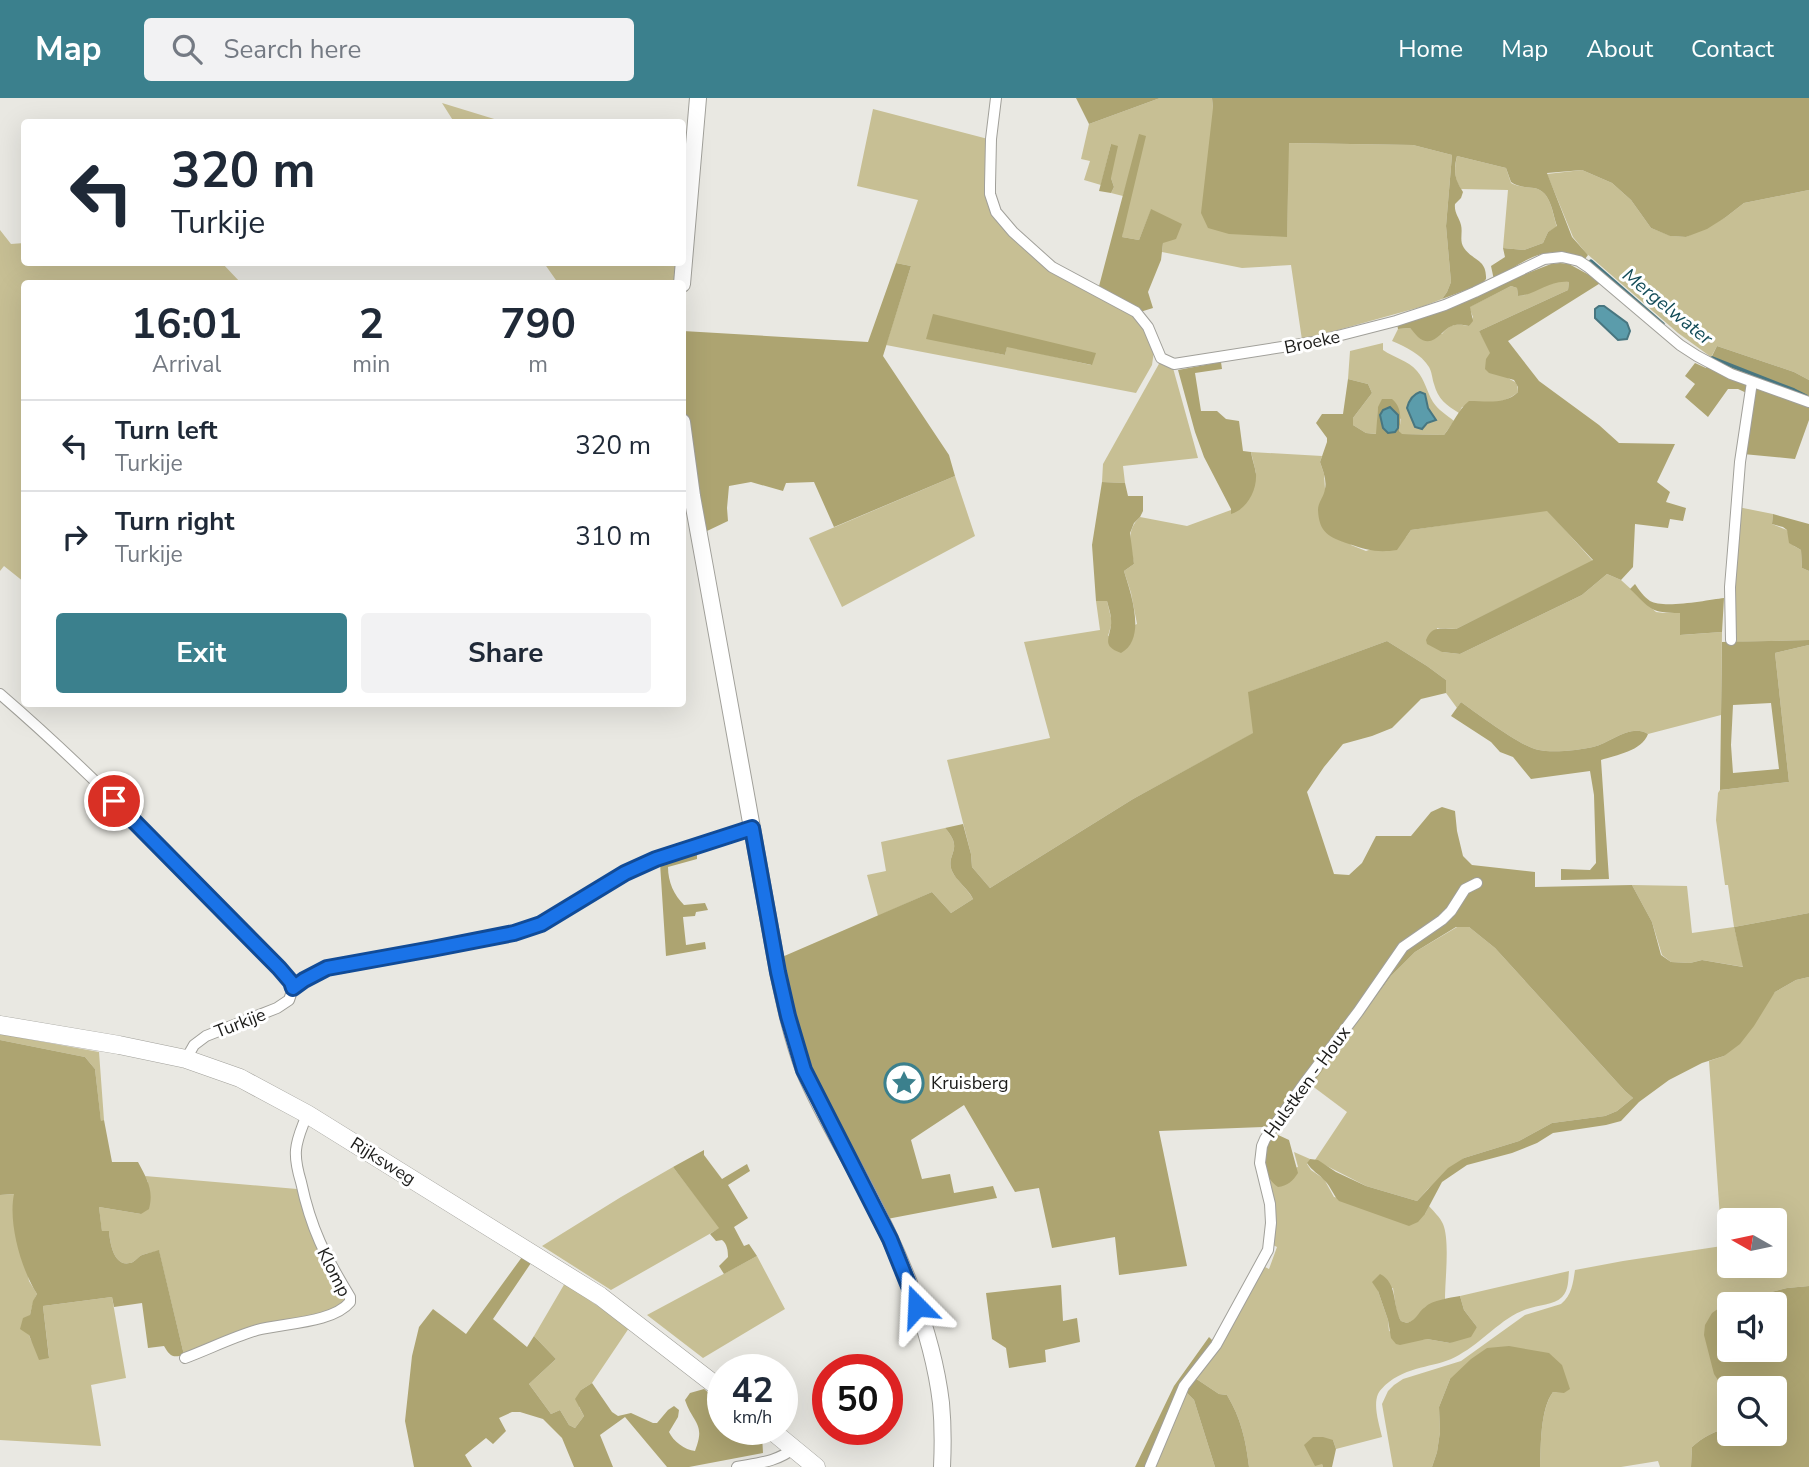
<!DOCTYPE html>
<style>
:root{--surface:#fff;--page:#f2f2f3;--text:#1f2937;--muted:#747a83;--line:#e0e1e3;--accent:#3b808d}
body{margin:0;font-family:"Nunito Sans",sans-serif;background:var(--page);color:var(--text);height:100vh;display:flex;flex-direction:column;font-size:26px;white-space:nowrap}
*{box-sizing:border-box;margin:0}
p{font-size:23px;color:var(--muted)}
.icon{flex:none;width:38px;height:38px;fill:none;stroke:currentColor;stroke-width:2;stroke-linecap:round;stroke-linejoin:round}
.map{position:relative;flex:1;overflow:hidden}
.details{position:absolute;left:21px;top:182px;width:665px;height:427px;display:flex;flex-direction:column;background:var(--surface);border-radius:7px;box-shadow:0 7px 28px #0002}
.details>*{flex:none}
.hud{position:absolute;left:21px;top:21px;width:665px;height:147px;border-radius:7px;box-shadow:0 7px 28px #0002;background:#fff;color:var(--text);overflow:hidden}
.needle{width:46px;rotate:279deg}
.controls{position:absolute;left:1717px;top:1110px;display:grid;gap:14px}
.controls a{display:grid;place-items:center;width:70px;height:70px;border-radius:7px;background:var(--surface);box-shadow:0 7px 28px #0002;font-size:35px}
.speed{position:absolute;left:707px;top:1256px;display:flex;gap:14px;font-size:35px;font-weight:700;text-align:center}
.speed>*{display:grid;place-content:center;width:91px;height:91px;border-radius:50%;background:var(--surface);box-shadow:0 7px 28px #0002;line-height:1}
.speed small{font-size:18px;font-weight:400}
.speed .limit{border:10px solid #d22;background:#fff;color:#111}
.pin{position:absolute;display:grid;place-items:center;width:60px;height:60px;color:#fff;margin:-30px;border:4px solid #fff;border-radius:50%;box-shadow:0 2px 7px #0007}
.me{position:absolute;width:77px;margin:-38px;rotate:339deg;stroke-linejoin:round;filter:drop-shadow(0 0 5px #0008)}
.turn{display:flex;align-items:center;gap:24px;height:147px;padding:0 35px;font-size:32px}
.turn .icon{width:91px;height:91px;stroke-width:2.5}
.turn b{display:block;font-size:49px;line-height:60px}
.eta{display:flex;justify-content:space-evenly;align-items:center;height:119px;text-align:center}
.eta b{font-size:42px;font-weight:700;line-height:49px}
.cta{display:flex;gap:14px;margin-top:auto;padding:14px 35px}
.cta a{flex:1;height:80px;border-radius:7px;background:var(--accent);color:#fff;font-size:28px;font-weight:700;line-height:80px;text-align:center}
.cta a+a{background:var(--page);color:var(--text)}
ul{padding:0;list-style:none}
li{display:flex;align-items:center;gap:21px;height:91px;padding:0 35px;border-top:2px solid var(--line)}
li div{flex:1}
li b{display:block;font-size:26px}
li em{font-style:normal}
header{display:flex;align-items:center;gap:42px;box-sizing:border-box;height:98px;padding:0 35px;background:var(--accent);color:#fff}
header strong{font-size:33px}
nav{display:flex;gap:38px;margin-inline-start:auto;font-size:24px}
.search{width:490px;height:63px;background:var(--page);display:flex;align-items:center;gap:18px;box-sizing:border-box;padding:0 24px;border-radius:7px;color:var(--muted);font-size:26px}
.map>svg:first-child{display:block}
</style>
<header>
<strong>Map</strong>
<div class="search"><svg class="icon" aria-label="search" viewBox="0 0 24 24"><circle cx="10" cy="10" r="6"/><path d="M15 15l6 6"/></svg>Search here</div>
<nav><a>Home</a><a>Map</a><a>About</a><a>Contact</a></nav>
</header>
<div class="map">
<svg width="1809" height="1369" viewBox="0 0 1809 1369">
<rect width="100%" height="100%" fill="#e9e8e2"/>
<path fill="#c7bf94" fill-rule="evenodd" d="M1160 0H1212L1213 10 1287 138 1288 45 1413 47 1452 57 1446 128 1451 184 1447 194 1442 201 1424 208 1302 242 1291 167 1242 170 1162 154 1163 144 1151 112 1139 142 1122 139 1128 81 1123 98 1111 95 1114 89 1111 80V46L1101 87 1084 82 1090 63 1081 61 1089 26Z
M442 5 504 24H454Z
M873 11 988 41 986 69 1007 132 1131 217 1141 226 1154 253 1152 267 1136 295 886 247 911 168 896 165 918 102 857 88ZM926 240 1095 255 1091 267 1007 248 1005 257Z
M1457 58 1506 70 1511 85C1518 89 1526 89 1534 90 1551 93 1552 114 1557 129L1548 134 1543 145 1524 152 1503 150 1508 92 1461 91C1454 80 1454 72 1457 58Z
M1582 72 1612 85 1631 102 1651 130 1671 138 1686 139 1726 119 1744 105 1809 92V282L1794 274 1717 248 1711 259 1678 235 1586 155 1573 139 1547 76Z
M0 132 11 146 24 145V164L222 165 241 185 24 186V484L4 468 0 473Z
M544 165H678L676 185H558Z
M1561 182 1569 184 1568 192 1479 233C1485 242 1499 272 1506 278 1513 285 1518 281 1518 294 1504 307 1480 306 1462 309L1459 315C1446 307 1438 301 1434 286 1432 280 1432 274 1429 269 1421 256 1406 249 1392 243L1398 231 1410 230 1415 234 1442 236C1451 225 1455 226 1469 228L1473 219 1469 209 1511 188 1517 190 1518 198 1525 197 1539 190Z
M1383 245V252C1394 260 1408 262 1417 273 1425 282 1427 294 1433 304 1438 312 1447 317 1454 323L1444 337 1401 336 1399 333 1401 321 1378 309 1377 336 1366 335 1353 327V320L1372 295 1368 286 1348 281 1350 253Z
M1160 264 1173 270 1198 360 1123 368 1125 385 1102 384 1103 366Z
M1251 354 1322 358 1320 364 1324 376 1325 391 1351 447 1366 453 1406 439 1411 432 1547 412 1593 463 1456 531 1437 530 1442 554 1460 556 1582 497 1607 476 1621 482 1656 514 1664 515H1680L1681 537 1722 534 1721 617 1648 636C1631 625 1610 645 1593 649 1580 652 1553 655 1539 652 1521 649 1478 616 1461 604L1457 610 1446 595V582L1427 568 1387 543 1249 594 1254 635 1133 701 990 790 972 769 971 756 947 662 1050 640 1024 544 1100 532 1096 503H1107L1112 524 1108 538 1137 526 1131 495 1124 473 1134 466C1131 448 1125 433 1140 419L1187 428 1231 412V415L1256 375Z
M955 378 975 438 842 509 809 440Z
M1738 409 1773 416 1772 426 1787 432 1794 448 1801 452 1802 470 1809 473V542L1733 544Z
M1809 547V815L1734 829 1744 869 1702 862 1690 865 1671 864 1662 857 1652 824 1632 787 1687 788 1692 835 1734 829 1728 787H1725L1716 722 1718 695 1720 692 1789 684 1775 555Z
M945 730C965 752 945 756 952 773 956 782 968 791 973 801L951 815 932 794 878 818 867 777 886 773 881 744Z
M1457 829H1469L1495 850 1625 993 1633 1000 1617 1013 1605 1018 1552 1025 1519 1043 1464 1060 1428 1091 1417 1103 1366 1088 1315 1062 1347 1014 1311 987 1391 878 1415 854Z
M1809 879V1188L1787 1190 1725 1206 1723 1292 1729 1299V1330C1714 1333 1703 1339 1692 1349L1691 1369H1660L1658 1363 1621 1369H1540C1541 1347 1540 1312 1553 1294L1564 1295 1450 1281 1439 1309 1440 1334 1437 1354 1432 1369H1393L1382 1306 1388 1293 1394 1287 1403 1281 1461 1263 1525 1217 1561 1206C1572 1197 1573 1185 1575 1172L1623 1163 1722 1148 1709 963 1724 958 1775 894 1796 882ZM1729 1122H1774V1167H1729Z
M0 936 99 954 104 1022 101 1024 95 971 85 959 0 942Z
M1294 1054 1310 1061 1307 1066 1311 1072 1324 1081 1334 1099 1425 1116 1429 1108C1434 1114 1440 1119 1443 1126 1450 1143 1445 1181 1445 1201L1425 1209 1416 1222 1407 1225 1401 1223 1397 1216 1393 1190 1378 1193 1388 1222 1389 1233 1417 1242 1427 1241 1450 1245 1477 1229 1464 1212 1460 1198 1569 1173C1568 1182 1569 1192 1562 1199 1554 1207 1538 1207 1527 1211 1501 1220 1483 1244 1459 1257 1437 1270 1413 1266 1389 1284 1385 1287 1380 1292 1378 1296 1373 1308 1379 1326 1382 1339L1336 1351 1333 1342 1322 1366 1323 1369H1249C1246 1343 1241 1320 1227 1297L1219 1296 1195 1280 1263 1168 1269 1171 1277 1149 1273 1147 1266 1077 1298 1069Z
M673 1069 720 1130 611 1192 542 1148 621 1099Z
M145 1078 297 1091 346 1199 345 1204 337 1211 184 1257 159 1153C154 1154 147 1155 142 1157 139 1158 136 1162 133 1164 114 1172 110 1145 109 1133L102 1134 99 1109 141 1116 148 1084Z
M15 1096 29 1183 37 1196C32 1204 27 1226 29 1237 31 1246 42 1253 49 1259L43 1208 112 1199 126 1280 91 1287 101 1348 0 1342V1097Z
M757 1158 785 1211 703 1260 647 1217Z
M565 1185 629 1230 592 1285 581 1292 579 1309 584 1318 575 1330 569 1327 560 1312 551 1316 529 1286 556 1261 534 1238Z
M1186 1294 1194 1302 1215 1369H1154Z"/>
<path fill="#ada471" fill-rule="evenodd" d="M1076 0H1160L1089 26Z
M1212 0H1809V92L1744 105 1726 119 1707 131 1686 139 1670 138 1651 130 1631 102 1612 85 1582 72 1547 75 1572 139 1588 157 1585 161C1543 145 1528 161 1494 182L1491 168 1505 159 1503 150 1524 152 1543 145 1548 134 1557 128C1552 114 1551 93 1534 90 1525 89 1518 89 1511 84L1506 70 1457 58C1453 74 1455 81 1463 94L1461 100 1455 106C1454 115 1459 119 1461 127 1463 135 1459 143 1464 150 1473 163 1487 161 1486 181L1482 186 1442 201 1447 194 1451 184 1446 128 1452 57 1413 47 1289 45 1287 139 1229 136 1208 130 1201 115 1213 10Z
M1139 36 1146 38 1122 139 1139 142 1151 111 1182 126 1176 141 1163 145 1161 162 1148 194 1153 210 1140 214 1098 192Z
M1111 46 1118 48 1111 80 1114 89 1111 95 1099 93Z
M896 165 911 168 883 258 949 357 955 378 834 429 814 384 786 385 783 393 751 384 729 388 727 410 728 423 707 433 688 352 684 306 683 233 868 244Z
M1560 165 1569 166 1602 184 1508 243 1539 283 1599 327 1619 345 1675 346 1657 384 1670 394 1666 404 1686 410 1683 423 1670 421 1668 430 1635 426 1633 469 1621 482 1607 476 1582 497 1460 556 1442 554 1427 546 1426 542C1432 527 1441 531 1456 531L1593 462 1547 413 1411 432 1397 452C1377 455 1367 452 1349 446 1329 439 1319 435 1318 412 1318 404 1324 399 1325 391 1327 382 1323 373 1320 364L1327 344V340L1316 325 1322 316H1343L1348 281 1368 286 1372 295 1353 320V327L1366 335 1376 336 1378 309 1382 301H1392C1402 309 1401 322 1399 333L1402 336 1444 337C1453 326 1458 312 1469 303 1486 303 1505 307 1518 294V289L1514 282 1489 275 1485 271 1486 261 1490 255 1479 233 1568 192 1569 184C1550 181 1536 197 1518 198L1517 190 1511 188 1470 209 1473 223 1469 228C1463 227 1457 226 1452 228 1442 231 1433 252 1418 239 1415 236 1413 233 1410 230L1398 231 1397 226 1551 166Z
M933 216 1096 255 1092 267 1007 249 1005 257 926 241Z
M1717 248 1794 274 1809 282V322L1795 361 1743 356 1753 298 1738 291H1728L1708 319 1685 299 1695 286 1685 278 1695 265 1706 270Z
M1221 264 1222 271 1195 275 1201 313H1217L1226 321 1239 323 1243 353 1251 354C1252 361 1255 369 1256 376 1257 393 1247 411 1231 416V411L1204 359 1195 334 1178 272Z
M1102 384 1125 385 1128 398H1143V413L1140 419 1134 425 1130 435 1134 466 1124 473C1131 496 1147 541 1121 555 1102 548 1109 542 1111 527 1112 519 1109 511 1107 503H1096L1092 447Z
M1773 416 1809 426V473L1802 470 1801 452 1789 445 1787 432 1783 429 1772 426Z
M1635 486C1639 492 1644 499 1650 503 1664 511 1707 502 1724 500L1722 534 1680 537V515C1650 515 1651 511 1630 491Z
M1809 542V547L1775 555 1789 684 1720 692 1722 544ZM1771 605 1779 671 1733 675 1731 647 1733 607Z
M1387 543 1427 568 1446 582V595L1421 601 1392 630 1372 638 1343 646 1324 669 1307 694 1334 776 1349 777 1362 765 1376 738H1411L1431 714 1442 709 1455 713 1457 733 1463 758 1472 767 1535 774V789L1632 787 1652 824 1661 857 1671 864 1690 865 1702 862 1743 869 1734 829 1809 815V879L1796 882 1775 894 1754 928 1740 946 1724 958 1702 965 1669 982 1639 1004 1621 1023 1606 1027 1553 1035 1537 1045 1512 1055 1467 1067 1442 1084 1425 1116 1418 1124 1409 1128 1339 1103C1333 1097 1331 1089 1325 1083 1319 1076 1312 1073 1307 1065L1310 1061 1318 1062 1336 1074 1366 1088 1417 1103 1448 1070 1464 1060 1519 1043 1552 1025 1605 1018 1617 1013 1633 1000 1625 993 1495 850 1469 829H1456L1415 854 1391 878 1276 1036 1289 1042 1298 1075C1293 1083 1287 1088 1278 1089 1257 1073 1265 1055 1271 1034L1263 1029 1159 1033 1187 1168 1119 1177 1115 1139 1052 1150 1039 1090 1015 1094 964 1007 911 1042 922 1081 950 1076 954 1095 993 1088 997 1100 887 1121 816 980 797 930 782 859 932 794 951 815 973 801C968 790 956 783 952 773 945 756 965 752 945 730L963 726 971 756 972 769 990 790 1133 701 1253 635 1248 594Z
M1461 604C1478 616 1521 649 1539 652 1553 655 1580 652 1593 649 1610 645 1631 625 1648 636 1642 653 1616 657 1601 662L1609 781 1561 782V771L1590 772 1596 765 1594 697 1590 673 1531 681 1513 659 1500 654 1491 644 1451 618Z
M697 752V761L668 769C668 784 674 797 684 807L705 805 708 812 696 814 695 818 683 819 686 847 705 844 706 851 666 858 660 765Z
M0 942 85 959 95 971 101 1023 104 1022 112 1064H138C147 1081 154 1092 149 1111L141 1116 99 1109 102 1133H109C110 1145 114 1172 133 1164 136 1162 139 1158 142 1157 147 1155 154 1154 159 1152L184 1257C172 1260 170 1258 164 1248L148 1250 142 1205 114 1209 112 1199 43 1208 49 1260 39 1262 29 1237 20 1231 23 1220 30 1217 33 1203 37 1196C21 1171 8 1125 14 1096L0 1097Z
M704 1052V1057L722 1081 747 1066 750 1073 728 1087 748 1120 734 1129 744 1148 749 1146 757 1158 724 1176 719 1168 728 1159C728 1152 727 1146 722 1142L716 1143 710 1136 719 1130 673 1069Z
M522 1159 531 1165 493 1221 527 1249 534 1238 556 1261 529 1286 551 1316 560 1312 569 1327 575 1330 584 1318 575 1301 581 1292 592 1285 612 1314 618 1318 631 1315 653 1325H657L668 1312 674 1308 679 1312 678 1319 669 1334C673 1343 685 1352 695 1353 706 1325 693 1326 685 1302L690 1295 704 1291 723 1306V1332H756L762 1337 763 1355 689 1369H667L625 1319 600 1337 613 1369H574L562 1340 543 1321 520 1314H512L499 1320 506 1333 493 1346 486 1340 465 1357 472 1369H414L405 1323 412 1258 419 1229 433 1211 466 1236Z
M1380 1176C1398 1185 1392 1207 1401 1223L1407 1225C1418 1221 1417 1215 1425 1209 1433 1202 1449 1200 1460 1198L1464 1212 1477 1229 1471 1239 1450 1245 1427 1241 1400 1247 1396 1246 1391 1240 1388 1222 1378 1193 1372 1184Z
M1061 1187 1063 1223 1077 1220 1080 1244 1045 1252 1046 1264 1009 1270 1006 1250 992 1241 986 1195Z
M1809 1188V1369H1691L1692 1349C1703 1339 1714 1333 1729 1330V1335H1774V1290H1729V1299L1714 1276 1704 1237 1705 1227 1712 1215 1725 1206 1787 1190ZM1729 1206H1774V1251H1729Z
M1209 1239 1213 1243 1178 1290 1145 1369H1135L1174 1288Z
M1509 1248 1549 1255 1562 1267 1570 1291 1564 1295 1553 1294C1540 1311 1541 1348 1540 1369H1432L1437 1354 1440 1334 1439 1309 1450 1281 1471 1261 1487 1250Z
M1195 1280 1219 1296 1227 1297C1241 1320 1246 1343 1249 1369H1215L1194 1302 1186 1294Z
M1313 1339H1323L1333 1342 1336 1351 1332 1369H1323L1322 1366 1315 1368 1304 1347Z"/>
<path fill="#5b9cab" stroke="#487680" stroke-width="2" d="M1599 208H1604L1627 225 1630 233 1627 241 1618 242 1595 220V211Z
M1420 294 1425 296 1428 310 1436 322 1427 325 1422 331 1415 329 1407 310C1409 302 1414 296 1420 294Z
M1390 309 1398 317V330L1395 334 1388 335 1383 330 1380 317 1383 312Z"/>
<g fill="none" stroke-linecap="round" stroke-linejoin="round">
<path stroke="#487680" stroke-width="3.5" d="M1591 163 1663 226
M1712 260 1794 292 1806 298"/>
<g stroke="#a1a09a" stroke-width="12">
<path id="minor" d="M996 0 991 41 990 87V96L996 114 1013 134 1052 169 1136 214 1148 229 1161 260 1174 266 1314 244 1396 223 1445 207 1475 194 1544 161 1562 159 1579 163 1588 169 1680 247 1697 258 1731 276 1809 304
M1731 542 1730 489 1734 440 1740 364 1752 284
M0 596C99 681 188 777 279 870L291 884 293 890
M186 961 194 947 206 938 277 910 289 902 293 890 304 882 327 870 432 851 514 835 541 826 625 775 656 761 752 730
M185 1260C209 1251 233 1239 257 1232 283 1225 333 1225 350 1204V1199C325 1158 311 1131 301 1084 298 1074 295 1063 296 1052 297 1039 303 1028 307 1016
M737 1369C758 1365 777 1364 794 1350
M1150 1369 1184 1288 1216 1247 1268 1152 1271 1125 1270 1106 1260 1065 1262 1048 1265 1041 1306 983 1358 914 1403 849 1442 822 1451 813 1465 791 1477 785"/>
</g>
<g stroke="#a1a09a" stroke-width="18">
<path id="secondary" d="M682 186 698 0
M682 324 692 398 704 464 778 874C785 907 792 940 804 972 820 1011 843 1048 863 1086 898 1153 932 1229 941 1305 943 1326 943 1348 942 1369"/>
</g>
<g stroke="#a1a09a" stroke-width="19">
<path id="primary" d="M0 927 119 947 186 961 240 980 307 1016 600 1198 723 1293
M771 1332 816 1369"/>
</g>
<use href="#minor" stroke="#fff" stroke-width="10"/>
<use href="#secondary" stroke="#fff" stroke-width="16"/>
<use href="#primary" stroke="#fff" stroke-width="18"/>
</g>
<g fill="none" stroke-linecap="round" stroke-linejoin="round">
<g stroke="#114b97" stroke-width="18">
<path id="route" d="M114 703 279 870 291 884 293 890 304 882 327 870 432 851 514 835 541 826 625 775 656 761 752 730 778 874 788 918 804 972 890 1141 917 1208"/>
</g>
<use href="#route" stroke="#1a73e8" stroke-width="12"/>
</g>
<defs>
<g id="sight-ring" transform="scale(2.0125)"><circle r="9.5" fill="#fff" stroke="#3b808d" stroke-width="1.5"/><path d="M0-6L1.8-2.2L6-1.7L2.9 1.2L3.7 5.4L0 3.3L-3.7 5.4L-2.9 1.2L-6-1.7L-1.8-2.2Z" fill="#3b808d"/></g>
</defs>
<g fill-rule="evenodd">
<use href="#sight-ring" x="904" y="985"/>
</g>
<g text-anchor="middle" stroke-width="6" stroke-linejoin="round" paint-order="stroke">
<g font-size="18" fill="#1c1c1a" stroke="#fff">
<text transform="translate(1312 244) rotate(-12)" y="6">Broeke</text>
<text transform="translate(240 925) rotate(-21)" y="6">Turkije</text>
<text transform="translate(1307 984) rotate(-54)" y="6">Hulstken - Houx</text>
<text transform="translate(383 1063) rotate(32)" y="6">Rijksweg</text>
<text transform="translate(334 1174) rotate(63)" y="6">Klomp</text>
</g>
<g font-size="18" fill="#1c1c1a" stroke="#fff" text-anchor="start">
<text x="931" y="991">Kruisberg</text>
</g>
<g font-size="19" font-style="italic" fill="#134c58" stroke="#fff">
<text transform="translate(1668 208) rotate(39)" y="7">Mergelwater</text>
</g>
</g>
</svg>
<div class="controls">
<a><svg class="needle" viewBox="-14 -14 28 28"><path d="M0-13l5 13h-10z" fill="#e53935"/><path d="M0 13l5-13h-10z" fill="#747a83"/></svg></a>
<a><svg class="icon" aria-label="sound" viewBox="0 0 24 24"><path d="M4 9h4l5-4v14l-5-4H4zM17 9q2 3 0 6"/></svg></a>
<a><svg class="icon" aria-label="search" viewBox="0 0 24 24"><circle cx="10" cy="10" r="6"/><path d="M15 15l6 6"/></svg></a>
</div>
<div class="speed"><div>42<small>km/h</small></div><div class="limit">50</div></div>
<div class="pin" style="left:114px;top:703px;background:#d93025"><svg class="icon" aria-label="arrive" viewBox="0 0 24 24"><path d="M6 21V4h12l-3 4 3 4H6"/></svg></div>
<svg class="me" style="left:917px;top:1208px" viewBox="-20 -20 40 40"><path d="M0-17L14 15 0 8-14 15z" fill="#1a73e8" stroke="#fff" stroke-width="4"/></svg>
<div class="hud">
<div class="turn"><svg class="icon" aria-label="left" viewBox="0 0 24 24"><path d="M17 20v-9H6M10 6l-5 5 5 5"/></svg><div><b>320 m</b>Turkije</div></div>
</div>
<section class="details">
<div class="eta">
<div><b>16:01</b><p>Arrival</p></div>
<div><b>2</b><p>min</p></div>
<div><b>790</b><p>m</p></div>
</div>
<ul>
<li><svg class="icon" aria-label="left" viewBox="0 0 24 24"><path d="M17 20v-9H6M10 6l-5 5 5 5"/></svg><div><b>Turn left</b><p>Turkije</p></div><em>320 m</em></li>
<li><svg class="icon" aria-label="right" viewBox="0 0 24 24"><path d="M7 20v-9h11M14 6l5 5-5 5"/></svg><div><b>Turn right</b><p>Turkije</p></div><em>310 m</em></li>
</ul>
<div class="cta"><a>Exit</a><a>Share</a></div>
</section>
</div>
